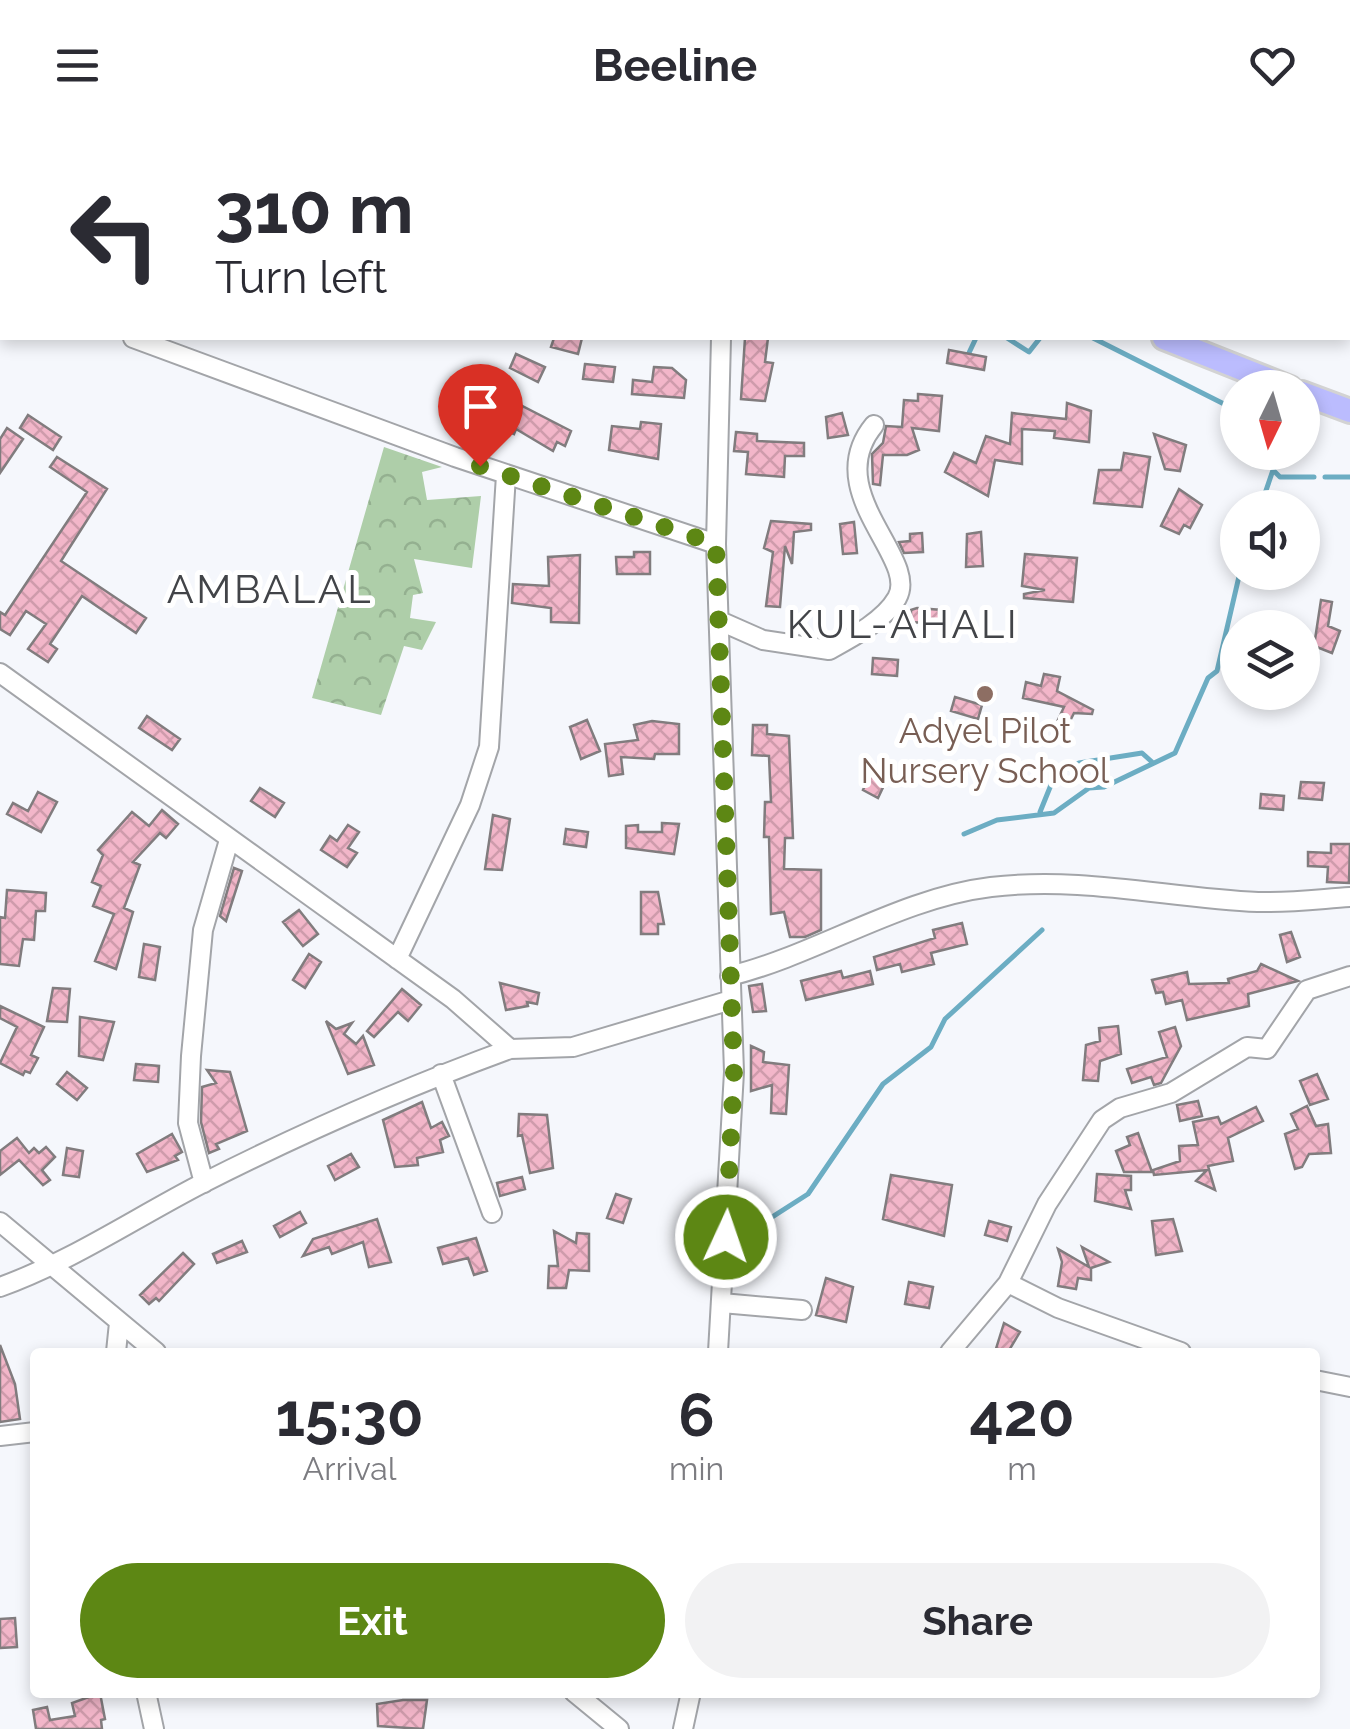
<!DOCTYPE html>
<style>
:root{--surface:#fff;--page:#f2f2f3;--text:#2b2b33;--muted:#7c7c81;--accent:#5d8714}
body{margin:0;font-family:Raleway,sans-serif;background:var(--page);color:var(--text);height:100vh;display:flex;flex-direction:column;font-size:38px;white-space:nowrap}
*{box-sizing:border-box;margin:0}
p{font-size:32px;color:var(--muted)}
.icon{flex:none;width:55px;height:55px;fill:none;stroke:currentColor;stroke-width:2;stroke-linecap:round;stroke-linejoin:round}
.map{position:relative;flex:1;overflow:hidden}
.sheet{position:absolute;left:30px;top:1218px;width:1290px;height:350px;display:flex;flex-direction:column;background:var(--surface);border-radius:10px;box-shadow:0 5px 15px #0003}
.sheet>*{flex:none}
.top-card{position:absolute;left:0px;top:0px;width:1350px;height:210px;box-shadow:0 5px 15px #0003;background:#fff;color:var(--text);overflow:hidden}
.needle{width:65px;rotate:185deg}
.buttons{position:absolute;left:1220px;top:240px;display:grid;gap:20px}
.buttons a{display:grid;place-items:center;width:100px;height:100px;border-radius:50%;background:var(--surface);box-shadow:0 5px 15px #0003;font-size:50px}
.pin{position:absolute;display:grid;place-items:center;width:85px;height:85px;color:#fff;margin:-102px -42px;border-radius:50% 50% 50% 0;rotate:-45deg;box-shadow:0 0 10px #0007}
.pin .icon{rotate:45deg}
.me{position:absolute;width:110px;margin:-55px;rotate:3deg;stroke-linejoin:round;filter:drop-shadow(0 0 8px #0008)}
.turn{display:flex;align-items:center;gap:35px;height:210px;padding:0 50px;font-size:45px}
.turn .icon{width:130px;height:130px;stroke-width:2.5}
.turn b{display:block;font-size:70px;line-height:85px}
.eta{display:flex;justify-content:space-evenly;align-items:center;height:170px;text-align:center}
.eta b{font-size:60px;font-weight:700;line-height:70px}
.cta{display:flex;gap:20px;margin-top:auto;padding:20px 50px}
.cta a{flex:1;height:115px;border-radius:60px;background:var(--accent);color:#fff;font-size:40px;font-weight:700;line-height:115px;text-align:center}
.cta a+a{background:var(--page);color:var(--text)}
header{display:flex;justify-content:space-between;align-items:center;height:130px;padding:0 50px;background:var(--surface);font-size:45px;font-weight:700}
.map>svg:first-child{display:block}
</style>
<header><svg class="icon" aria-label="menu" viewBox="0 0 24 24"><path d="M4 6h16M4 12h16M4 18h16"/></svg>Beeline<svg class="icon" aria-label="heart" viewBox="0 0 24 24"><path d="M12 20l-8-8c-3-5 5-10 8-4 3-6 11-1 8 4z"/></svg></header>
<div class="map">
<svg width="1350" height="1599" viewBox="0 0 1350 1599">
<defs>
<pattern id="forest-crowns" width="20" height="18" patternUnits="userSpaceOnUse" patternTransform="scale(2.5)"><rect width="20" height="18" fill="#aecea9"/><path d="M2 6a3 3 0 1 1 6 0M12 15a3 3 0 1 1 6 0" fill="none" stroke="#94b090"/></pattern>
<pattern id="building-cross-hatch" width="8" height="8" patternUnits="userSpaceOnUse" patternTransform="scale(2.5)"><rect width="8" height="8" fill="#f2b6c9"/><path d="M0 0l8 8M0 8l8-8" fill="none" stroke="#ce9bab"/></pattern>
</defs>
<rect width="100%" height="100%" fill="#f5f7fc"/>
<path fill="url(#forest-crowns)" d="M384 317 442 337 422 342 427 370 481 366 472 438 414 429 423 463 413 465 410 488 436 492 422 520 404 516 381 585 312 568Z"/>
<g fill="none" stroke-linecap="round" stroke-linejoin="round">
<path stroke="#6cadc3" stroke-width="5" d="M1007 208 1029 222 1040 208
M1093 208 1232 278
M967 227 976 208
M1277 322 1273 340 1280 347H1314
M1325 347H1350
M1260 378 1273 340
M1040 682 1055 645 1079 633 1142 623 1152 632
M964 704 997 690 1054 683 1089 658 1104 657 1175 623 1208 548 1217 541 1240 442
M687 1107 698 1117 711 1118
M734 1119 742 1118 747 1103 808 1064 883 954 931 917 945 889 1042 800"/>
</g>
<path fill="url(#building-cross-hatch)" stroke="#817c7e" stroke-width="2.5" d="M554 208H582L578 224 551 217Z
M745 208H768L765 232 773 233 765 271 741 269Z
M949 220 986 227 984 240 947 233Z
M516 224 545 237 538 252 510 238Z
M585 234 615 237 613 252 583 249Z
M654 237 672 238 686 250 684 268 632 264 633 250 652 252Z
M499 264 571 301 565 316 557 312 553 321 516 299 514 304 500 298 502 293 489 288Z
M918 264 942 266 939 301 912 298 919 320 907 325H883L880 355 873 354 872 324 883 313 886 296 902 297 904 270 918 271Z
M1067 273 1091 281 1089 312 1054 308 1055 301 1022 299V334L995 330 988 366 945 342 954 323 976 333 986 306 1010 314 1012 283 1066 289Z
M842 283 848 305 828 308 826 287Z
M28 285 61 307 53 320 20 298Z
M641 292 661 294 658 329 609 320 612 296 640 299Z
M7 298 23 309 0 343V309Z
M736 302 757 304V311L804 313V326H785L784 347 746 344 748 322 734 321Z
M1154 304 1186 315 1180 341 1165 339Z
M1124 323 1150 327 1142 377 1094 373 1099 340H1121Z
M57 327 107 359 61 431 146 488 136 503 82 466 50 514 57 519 48 532 28 519 46 494 26 481 10 505 0 499V482L5 485 87 362 50 337Z
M1179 359 1202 375 1190 398 1184 395 1179 404 1161 396Z
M771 391 811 394V400L794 402 792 434 785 416 780 477 766 476 773 422 764 418Z
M854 392 857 423 843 424 840 394Z
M981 402 983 436 966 437 967 404Z
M922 403 923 422 904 423 899 412 910 411V404Z
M634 422H650V444H617L616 427H634Z
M1025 424 1077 428 1073 472 1024 468V464L1045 460 1022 456Z
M580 425 579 493 551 492V478L512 473 513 454 549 456 548 427Z
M1321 470 1332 472 1328 496 1340 501 1332 523 1314 516Z
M917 478 942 480 941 494 911 492V480Z
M873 528 898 530 897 546 872 544Z
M1044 544 1060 547 1057 561 1093 580 1092 584 1074 583 1067 597 1057 592 1064 577 1023 568 1026 552 1041 556Z
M955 567 982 575 978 589 951 581Z
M147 586 180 609 172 620 139 598Z
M587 590 600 621 581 629 570 597Z
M652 591 679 594V624H655L654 629 621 627 623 644 609 646 605 614 638 610 634 595Z
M753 595H767V604L789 606 793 708H785L784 739 821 740V800L805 807H790L784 782 771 784 769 707H764L765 672H771L769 626 752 625Z
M872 640 885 645 886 651 878 668 863 660Z
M1301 652 1324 653 1322 670 1299 668Z
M260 658 284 673 275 687 251 671Z
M38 662 57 672 41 702 7 684 13 673 28 681Z
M1261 664 1284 666 1283 680 1260 678Z
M162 680 178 694 166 708 160 703 133 732 140 735 124 778 133 782 116 839 95 831 114 784 93 776 101 756 92 752 103 725 98 720 132 682 149 696Z
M493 685 510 689 502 740 485 739Z
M662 693 679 694 674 724 626 718V696L638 695V702H662Z
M348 695 359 702 348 718 357 723 347 737 321 720 330 706 337 711Z
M566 699 588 702 586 717 564 714Z
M1331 714H1350L1349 753 1327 752 1328 737 1308 736V722L1331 723Z
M234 738 242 741 226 791 220 786Z
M7 760 46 763 45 781H36L34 810 23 809 19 836 0 834V787L5 788Z
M641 762H658L664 794H658V804H641Z
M299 780 318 804 303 816 283 792Z
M962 793 967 814 931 823 934 834 902 842 900 834 877 840 874 827 935 808 933 800Z
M1291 802 1300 827 1287 832 1280 805Z
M144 814 160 817 155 850 139 847Z
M309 824 321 832 305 858 293 850Z
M1261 834 1298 851 1248 864 1249 876 1187 890 1182 870 1166 874 1163 862 1156 863 1152 850 1187 842 1189 854 1229 853 1228 849 1257 841Z
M841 841 843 848 870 841 873 854 806 870 801 851Z
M500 853 539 863 537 874 527 872 528 876 506 880Z
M762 854 766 881 753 882 749 856Z
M53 858 70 859 67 892 47 891Z
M402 859 421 875 408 891 398 882 374 907 367 901Z
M0 876 44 897 31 925 38 928 30 943 25 941 23 945 0 933 17 897 0 888Z
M80 887 114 892 103 930 79 926Z
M326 891 336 899 352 893 344 904 356 914 363 906 374 935 348 944Z
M1118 896 1121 924 1100 931 1098 951 1083 950 1086 915 1100 911 1099 898Z
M1175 897 1181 916 1161 953 1154 955 1151 947 1132 953 1127 939 1167 927 1159 902Z
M751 916 764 922 763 932 789 935 786 984 771 983 772 955 751 961Z
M136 934 159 936 158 952 134 950Z
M207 940 230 942 247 1001 216 1014 219 1019 209 1023 201 992 202 957 216 953Z
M67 942 87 958 77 970 57 954Z
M1317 944 1328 969 1310 975 1300 951Z
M1198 971 1202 986 1180 991 1177 975Z
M422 972 431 998 442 992 449 1006 440 1010 443 1022 417 1028 418 1035 395 1037 383 990Z
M1307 976 1316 996 1328 994 1331 1023 1309 1024 1302 1037 1295 1039 1285 1004 1298 999 1291 984Z
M1256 977 1263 991 1228 1008 1233 1031 1208 1036 1215 1060 1196 1051 1207 1040 1154 1045 1153 1040 1180 1031 1179 1016 1198 1015 1193 992 1218 987 1221 994Z
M519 984 547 985 553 1038 530 1043 522 1005 518 1006Z
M1138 1003 1152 1042H1124L1116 1021 1130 1015 1127 1007Z
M172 1004 182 1022 175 1026 178 1030 147 1042 137 1024Z
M17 1008 29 1023 34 1018 39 1023 46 1017 55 1027 42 1040 50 1050 43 1055 19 1030 0 1045V1021Z
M67 1018 83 1021 79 1047 63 1045Z
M351 1024 359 1037 335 1050 328 1036Z
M1097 1044 1131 1046V1060H1125L1131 1079 1095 1071Z
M891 1045 952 1055 944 1106 883 1089Z
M522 1047 525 1059 500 1066 497 1053Z
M616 1064 631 1069 623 1093 607 1088Z
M300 1082 306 1093 280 1107 274 1096Z
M377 1089 391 1132 369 1137 363 1112 332 1124 329 1117 303 1126 313 1109Z
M1173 1089 1182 1121 1156 1125 1152 1091Z
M989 1091 1011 1097 1007 1111 985 1105Z
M554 1101 576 1113 577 1103 589 1104V1141L569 1140 566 1158H548L549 1136H558Z
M476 1108 487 1141 474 1145 468 1128 443 1134 438 1118Z
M242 1111 247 1122 217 1133 213 1124Z
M1082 1117 1109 1132 1091 1138V1150L1078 1148 1076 1159 1058 1156 1062 1132 1058 1119 1089 1137Z
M183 1123 194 1134 159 1171 156 1168 149 1174 140 1165Z
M826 1148 853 1157 846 1192 816 1185Z
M909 1152 933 1157 929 1178 905 1174Z
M1004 1193 1020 1202 1008 1222H995Z
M0 1215 15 1254 20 1289 0 1292Z
M15 1488 17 1517 0 1518V1489Z
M100 1563 105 1589 101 1590 102 1599H36L33 1580 47 1577 50 1590 75 1586 72 1573Z
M403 1570H427L423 1599 378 1596 377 1574Z"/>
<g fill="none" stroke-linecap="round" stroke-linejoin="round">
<g stroke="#a3a5a9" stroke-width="22">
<path id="minor" d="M101 2 103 0
M951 2 954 0
M0 135 2 132
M0 154 2 155
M133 208 455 327 716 414
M720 491 763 510 829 520C851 508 884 491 897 468 920 428 819 362 874 295
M0 543 453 869 510 919 573 917 731 870
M397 829 470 675 489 617 506 345
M730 846C818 824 900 768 991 757 1082 746 1168 768 1258 772 1289 773 1320 769 1350 767
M441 944 492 1083
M204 1053 188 993 191 926 203 800 229 710
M0 1092 156 1222
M1008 1153 1058 1178 1181 1222
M0 1157C72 1131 135 1088 203 1053 302 1003 406 957 510 919
M722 1173 802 1180
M116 1222 119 1193
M718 1222 734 942 716 414 721 208
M950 1222 1008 1153 1047 1074 1102 990 1120 978 1171 963 1247 917 1267 919 1307 860 1350 846
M1315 1250 1350 1257
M0 1306 35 1302
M146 1562 154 1599
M574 1562 619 1599
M683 1599 691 1562"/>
</g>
<g stroke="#d3d3d3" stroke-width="28">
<path id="major" d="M641 0 648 2
M1164 208 1290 258
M1302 263 1350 281"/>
</g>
<use href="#minor" stroke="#fff" stroke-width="18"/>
<use href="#major" stroke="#bbbcfe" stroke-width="22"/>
</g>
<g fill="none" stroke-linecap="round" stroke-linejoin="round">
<path stroke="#5d8714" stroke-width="18" stroke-dasharray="0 32.4" d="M480 336 716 414 734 942 726 1107"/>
</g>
<circle fill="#8d6e63" stroke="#fff" stroke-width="4" cx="985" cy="564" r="10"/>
<g text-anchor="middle" stroke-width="10" stroke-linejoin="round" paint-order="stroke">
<g font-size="35" fill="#785e54" stroke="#fff">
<text x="985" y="613">Adyel Pilot<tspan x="985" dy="40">Nursery School</tspan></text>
</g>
<g font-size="40" letter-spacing="2.5" fill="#424448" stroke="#fff">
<text x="270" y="473">AMBALAL</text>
<text x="903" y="508">KUL-AHALI</text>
</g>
</g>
</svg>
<div class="buttons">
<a><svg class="needle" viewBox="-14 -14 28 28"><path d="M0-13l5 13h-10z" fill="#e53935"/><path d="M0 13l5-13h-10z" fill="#7c7c81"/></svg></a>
<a><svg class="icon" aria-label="sound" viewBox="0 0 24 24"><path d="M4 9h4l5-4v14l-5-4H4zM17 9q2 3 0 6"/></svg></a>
<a><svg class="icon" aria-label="layers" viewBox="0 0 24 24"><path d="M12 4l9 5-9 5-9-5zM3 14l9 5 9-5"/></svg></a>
</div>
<div class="pin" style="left:480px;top:336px;background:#d93025"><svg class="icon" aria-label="arrive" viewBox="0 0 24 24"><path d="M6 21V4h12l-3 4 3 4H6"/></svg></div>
<svg class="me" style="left:726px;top:1107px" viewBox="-20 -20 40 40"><circle r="17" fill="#5d8714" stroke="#fff" stroke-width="3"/><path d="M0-11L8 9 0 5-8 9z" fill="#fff"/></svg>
<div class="top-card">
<div class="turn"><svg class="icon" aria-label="left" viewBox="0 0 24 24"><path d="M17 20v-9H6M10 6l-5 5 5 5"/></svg><div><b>310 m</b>Turn left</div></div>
</div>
<section class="sheet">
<div class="eta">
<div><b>15:30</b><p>Arrival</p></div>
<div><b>6</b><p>min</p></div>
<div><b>420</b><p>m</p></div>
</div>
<div class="cta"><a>Exit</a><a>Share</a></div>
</section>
</div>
